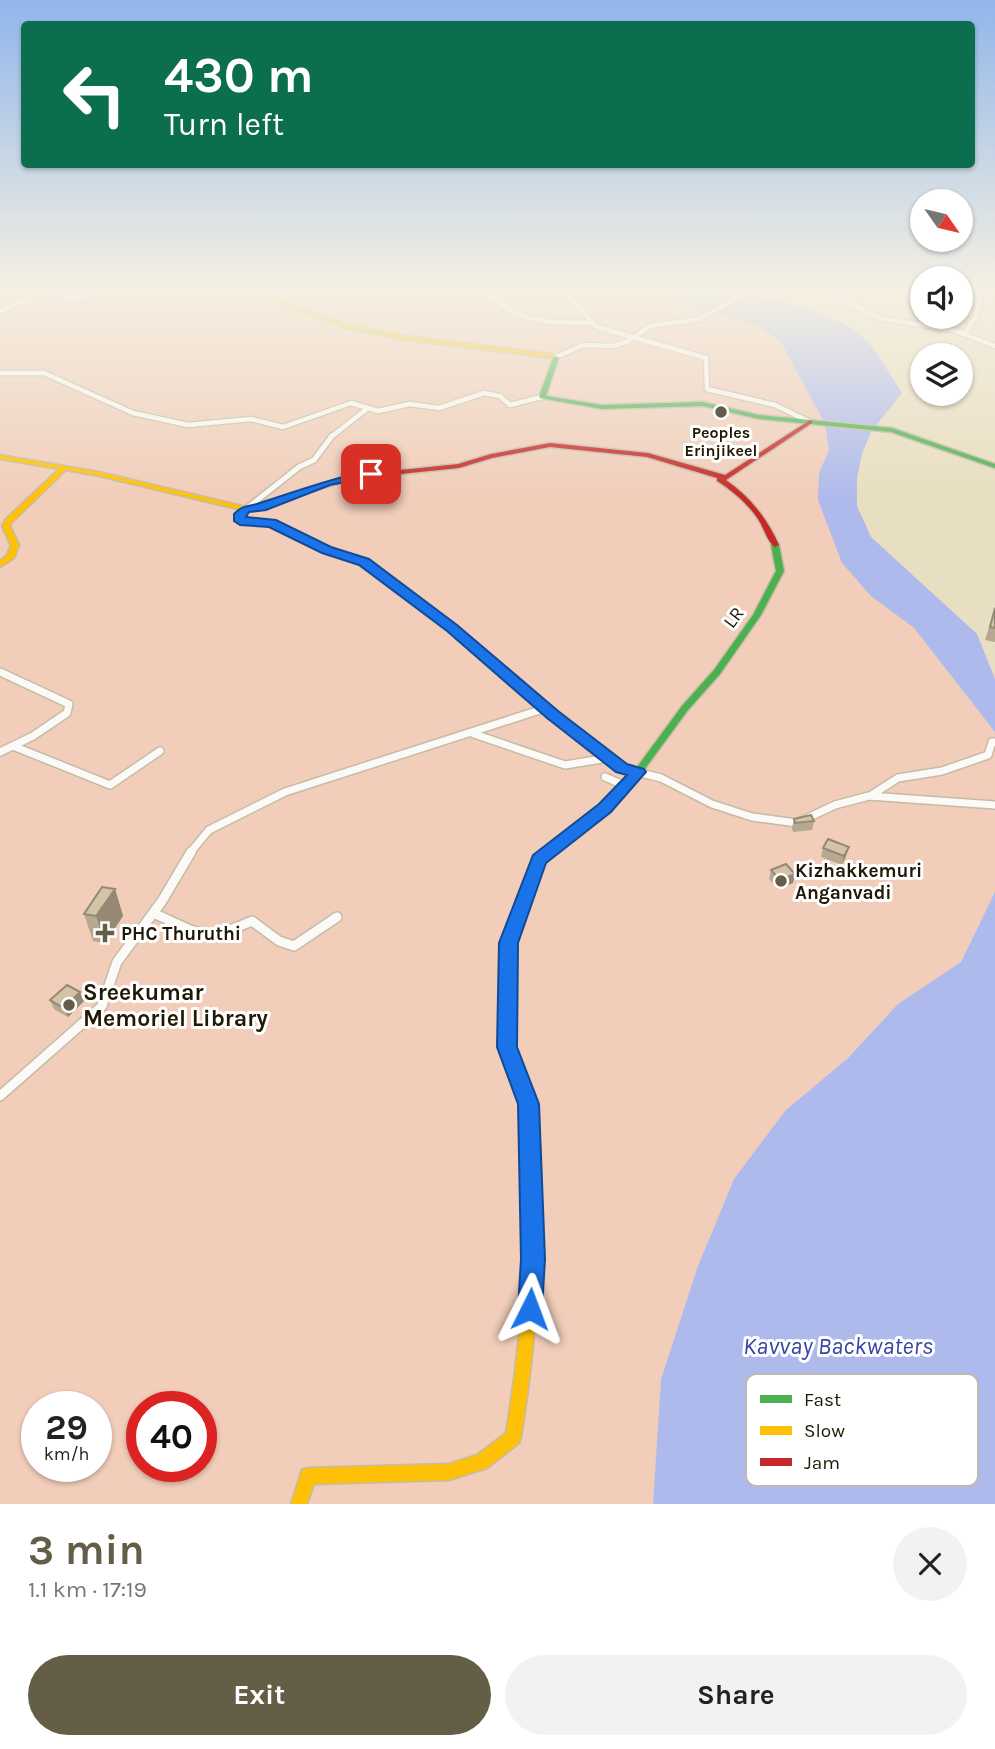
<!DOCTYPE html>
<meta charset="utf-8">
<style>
:root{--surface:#fff;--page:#f2f2f2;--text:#222;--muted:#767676;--accent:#655e47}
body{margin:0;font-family:Karla,sans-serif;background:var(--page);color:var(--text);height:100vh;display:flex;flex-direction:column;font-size:26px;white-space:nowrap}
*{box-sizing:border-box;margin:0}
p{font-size:23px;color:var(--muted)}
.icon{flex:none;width:38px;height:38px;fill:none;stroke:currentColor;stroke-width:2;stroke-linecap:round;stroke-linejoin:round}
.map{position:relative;height:1504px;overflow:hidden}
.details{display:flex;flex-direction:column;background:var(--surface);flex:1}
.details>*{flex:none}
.top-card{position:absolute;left:21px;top:21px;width:954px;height:147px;border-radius:7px;box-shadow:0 2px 5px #0004;background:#0b6e4f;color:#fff;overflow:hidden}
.needle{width:46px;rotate:124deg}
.tools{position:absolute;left:910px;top:189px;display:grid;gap:14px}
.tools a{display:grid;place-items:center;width:63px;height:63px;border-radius:50%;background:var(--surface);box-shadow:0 2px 5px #0004;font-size:35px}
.speed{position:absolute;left:21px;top:1391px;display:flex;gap:14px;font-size:35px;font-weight:700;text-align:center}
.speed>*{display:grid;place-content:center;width:91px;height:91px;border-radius:50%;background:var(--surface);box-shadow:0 2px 5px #0004;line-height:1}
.speed small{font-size:18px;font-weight:400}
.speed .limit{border:10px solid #d22;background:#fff;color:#111}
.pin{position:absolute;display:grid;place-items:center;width:60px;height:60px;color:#fff;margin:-30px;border-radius:14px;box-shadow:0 4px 10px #0006}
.me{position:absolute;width:77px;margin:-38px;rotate:3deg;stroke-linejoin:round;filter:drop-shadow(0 0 5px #0008)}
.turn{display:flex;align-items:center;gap:24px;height:147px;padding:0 28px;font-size:32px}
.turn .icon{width:91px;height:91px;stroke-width:2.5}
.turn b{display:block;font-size:49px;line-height:60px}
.round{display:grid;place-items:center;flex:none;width:74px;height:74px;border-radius:37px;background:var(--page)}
.head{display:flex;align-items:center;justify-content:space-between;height:119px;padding:0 28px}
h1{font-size:42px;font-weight:700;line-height:52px;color:var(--accent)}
.cta{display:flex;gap:14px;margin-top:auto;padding:14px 28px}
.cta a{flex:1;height:80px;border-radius:42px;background:var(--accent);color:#fff;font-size:28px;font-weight:700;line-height:80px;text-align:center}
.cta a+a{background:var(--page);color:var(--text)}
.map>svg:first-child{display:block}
</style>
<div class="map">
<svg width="995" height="1504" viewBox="0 0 995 1504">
<rect width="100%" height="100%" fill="#e8dec1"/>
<path fill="#f1cdba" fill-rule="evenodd" d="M0 289H653L757 325 781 342 825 424 829 450 819 473 871 596 914 628 995 732V892L961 962 898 1004 734 1179 698 1266 661 1379 653 1504H0ZM37 1407H96V1466H37ZM142 1407H201V1466H142Z"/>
<path fill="#aebaec" d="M653 289C674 289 697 286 718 289 756 294 833 311 862 336 879 351 889 375 902 393L871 432 862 454 857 478V506L871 537 977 634 995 679V732L914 628 871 596 842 563 818 500 819 473 829 450 825 424 781 342 756 325 684 303Z
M995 892V1504H653L661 1379 698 1266 734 1179 785 1111 848 1058 898 1004 961 962Z"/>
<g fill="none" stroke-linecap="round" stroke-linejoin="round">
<g stroke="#c4bca6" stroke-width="7">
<path id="street-far3" d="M484 289C518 325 546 322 592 323
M563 289 597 327 706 358 707 389 775 405 810 422
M823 289 879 318 953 330 995 346
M0 311 43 293 70 298 150 289
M965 334 976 315 982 289
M556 357 583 345 613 346 627 342 650 326 700 319 752 289
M0 373H44L133 413 188 425 251 419 283 427 351 403 378 411 410 404 439 408 484 393 500 396 510 405 542 397
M331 437 368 408"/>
</g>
<g stroke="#c4bca6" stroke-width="8">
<path id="street-far2" d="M332 436 314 460 299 467 246 509 240 515V521L272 523 326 550 364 562 445 622"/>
</g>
<g stroke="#c4bca6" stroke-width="10">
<path id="street-far1" d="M442 621 621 768 661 778 712 804 752 817 797 823 835 805 869 796 995 805
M0 672 69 704 67 713 33 736 0 752
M474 734 565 765 608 758
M13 746 110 785 160 751
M605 777 626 786
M870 796 898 778 942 771 988 755 992 742H995
M189 854 209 830 285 792 546 708"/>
</g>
<g stroke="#c4bca6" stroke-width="12">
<path id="street" d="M153 913C201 934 202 943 252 921L279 941 294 946 337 917
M0 1096 102 1006 117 962 162 901 191 852"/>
</g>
<g stroke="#c4bca6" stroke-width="3">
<path id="fast" d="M550 355 559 357 546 396 602 405 703 402 759 415 892 428 995 464V468L891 432 759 419 703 406 602 409 540 398 539 397 553 358 550 357Z
M772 543H778L779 545 784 571 761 615 720 674 688 710 641 774 609 810 572 840H564L563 837 564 834 601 806 635 770 682 706 714 670 753 615 776 571 771 545Z"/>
</g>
<g stroke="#c4bca6" stroke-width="3">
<path id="slow" d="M28 289H35L0 304V300Z
M239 289H246L347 325 406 336 552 354 555 356 552 358 406 340 346 328Z
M0 455 99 472 246 507 349 476 391 471 395 473 391 475 350 480 246 511 99 476 66 470 12 522 10 526 19 545 14 558 0 567V561L7 555 11 545 2 526 6 519 59 469 0 459Z
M532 1206 537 1208 539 1213C540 1289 533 1363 521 1437L519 1443 487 1468 449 1480 314 1484 307 1504H291L302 1470 308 1468 449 1464 477 1455 506 1433C518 1360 526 1287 525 1213L527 1208Z"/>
</g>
<g stroke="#c4bca6" stroke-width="3">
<path id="jam" d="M810 420 812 421V423L726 480C750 497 767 518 779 545L775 547C767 542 764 528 758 519 747 503 733 491 717 481V478L647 457 550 447 492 458 459 468 391 475 387 473 391 471 458 464 491 454 550 443 648 453 725 475Z
M568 833 572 834 573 837 572 840 544 861 514 943 513 1047 534 1104 539 1213 537 1218 532 1220 527 1218 525 1213 522 1104 501 1047 502 943 534 859 564 834Z"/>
</g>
<use href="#street-far3" stroke="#fcfaf6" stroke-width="4.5"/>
<use href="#street-far2" stroke="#fcfaf6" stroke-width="5"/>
<use href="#street-far1" stroke="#fcfaf6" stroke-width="7"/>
<use href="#street" stroke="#fcfaf6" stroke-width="9"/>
<use href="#fast" fill="#4caf50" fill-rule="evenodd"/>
<use href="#slow" fill="#ffc107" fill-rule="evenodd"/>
<use href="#jam" fill="#c62828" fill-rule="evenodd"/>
</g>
<path fill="#b6a990" d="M995 608V642L985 640Z
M794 819 814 821 812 830 793 832 792 828Z
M849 847 846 856 842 865 821 857 823 848Z
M771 870 795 874 793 883 778 889 769 879Z
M115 889 123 916 105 943 93 941 84 914Z
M80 992 84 1001 68 1017 54 1009 50 1000Z"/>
<path fill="#948975" d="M849 847 846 856 842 865 844 856Z
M795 874 793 883 778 889 780 880Z
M115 889 123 916 105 943 96 916Z
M80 992 84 1001 68 1017 64 1008Z"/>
<path fill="#d4c4a7" stroke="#948975" stroke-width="2" d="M995 608V628L990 627Z
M811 815 814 821 795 823 794 819Z
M828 839 849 847 844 856 823 848Z
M786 864 795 874 780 880 771 870Z
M102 887 115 889 96 916 84 914Z
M67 985 80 992 64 1008 50 1000Z"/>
<linearGradient id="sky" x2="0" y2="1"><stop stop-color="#91b6ea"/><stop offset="0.58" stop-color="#f5f0e3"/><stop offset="1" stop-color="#f5f0e3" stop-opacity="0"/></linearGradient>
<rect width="995" height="499" fill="url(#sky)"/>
<path fill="#1a73e8" stroke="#114b97" stroke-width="2" d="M371 470 375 471V476L330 485 266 510 249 512 246 517 276 520 331 547 369 559 457 625 558 711 627 764 644 769 646 772 611 812 546 863 518 943 517 1047 539 1104 545 1259 542 1309 539 1318 530 1322 521 1318 518 1309 521 1259 518 1104 497 1047 499 943 533 855 599 804 627 775 616 772 547 718 447 631 359 565 322 553 269 527 240 525 234 521V514C243 504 251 507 263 502 300 490 333 478 371 470Z"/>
<g fill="#655e47" stroke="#fff" stroke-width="2.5">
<circle cx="721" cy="412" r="7"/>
<circle cx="781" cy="881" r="7"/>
<path d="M101.5 922.5h7v7h7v7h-7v7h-7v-7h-7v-7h7z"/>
<circle cx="69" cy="1005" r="7"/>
</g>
<g text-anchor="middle" stroke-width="6" stroke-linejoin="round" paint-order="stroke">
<g font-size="16" font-weight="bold" fill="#1f1905" stroke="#fff">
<text x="721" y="438">Peoples<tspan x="721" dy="18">Erinjikeel</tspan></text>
</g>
<g font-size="19" fill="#1f1905" stroke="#fff">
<text transform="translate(733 617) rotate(-53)" y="7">LR</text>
</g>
<g font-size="19" font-weight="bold" fill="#1f1905" stroke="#fff" text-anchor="start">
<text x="795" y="877">Kizhakkemuri<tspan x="795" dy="22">Anganvadi</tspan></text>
<text x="121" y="940">PHC Thuruthi</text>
</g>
<g font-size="23" font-weight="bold" fill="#1f1905" stroke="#fff" text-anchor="start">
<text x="83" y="1000">Sreekumar<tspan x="83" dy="26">Memoriel Library</tspan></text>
</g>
<g font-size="24" font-style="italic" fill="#3745a4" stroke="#fff">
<text x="838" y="1354">Kavvay Backwaters</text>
</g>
</g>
<rect x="746" y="1374" width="232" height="112" rx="10" fill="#fff" stroke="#bcbab4" stroke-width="2"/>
<rect x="760" y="1395" width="32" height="8" fill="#4caf50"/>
<rect x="760" y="1426" width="32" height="9" fill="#ffc107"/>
<rect x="760" y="1458" width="32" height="8" fill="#c62828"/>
<g font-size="19" fill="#1f1905">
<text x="804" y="1406">Fast</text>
<text x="804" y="1437">Slow</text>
<text x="804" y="1469">Jam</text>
</g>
</svg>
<div class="tools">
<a><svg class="needle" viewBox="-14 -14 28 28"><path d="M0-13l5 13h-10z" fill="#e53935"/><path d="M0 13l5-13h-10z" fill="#767676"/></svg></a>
<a><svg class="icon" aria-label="sound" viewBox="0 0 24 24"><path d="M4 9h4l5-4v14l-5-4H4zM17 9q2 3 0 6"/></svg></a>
<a><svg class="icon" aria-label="layers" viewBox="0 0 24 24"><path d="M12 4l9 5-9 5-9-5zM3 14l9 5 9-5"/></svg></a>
</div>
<div class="speed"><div>29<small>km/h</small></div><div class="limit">40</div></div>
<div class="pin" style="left:371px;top:474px;background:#d93025"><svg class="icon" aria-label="arrive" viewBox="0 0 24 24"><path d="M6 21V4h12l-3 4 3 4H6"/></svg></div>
<svg class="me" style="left:530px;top:1309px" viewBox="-20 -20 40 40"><path d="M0-17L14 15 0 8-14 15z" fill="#1a73e8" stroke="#fff" stroke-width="4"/></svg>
<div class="top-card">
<div class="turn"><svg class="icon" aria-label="left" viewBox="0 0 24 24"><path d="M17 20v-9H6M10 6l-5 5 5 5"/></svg><div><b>430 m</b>Turn left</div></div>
</div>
</div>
<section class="details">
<div class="head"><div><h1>3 min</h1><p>1.1 km · 17:19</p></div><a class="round"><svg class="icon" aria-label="close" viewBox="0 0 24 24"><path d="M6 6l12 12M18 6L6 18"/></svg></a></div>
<div class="cta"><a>Exit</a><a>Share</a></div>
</section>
